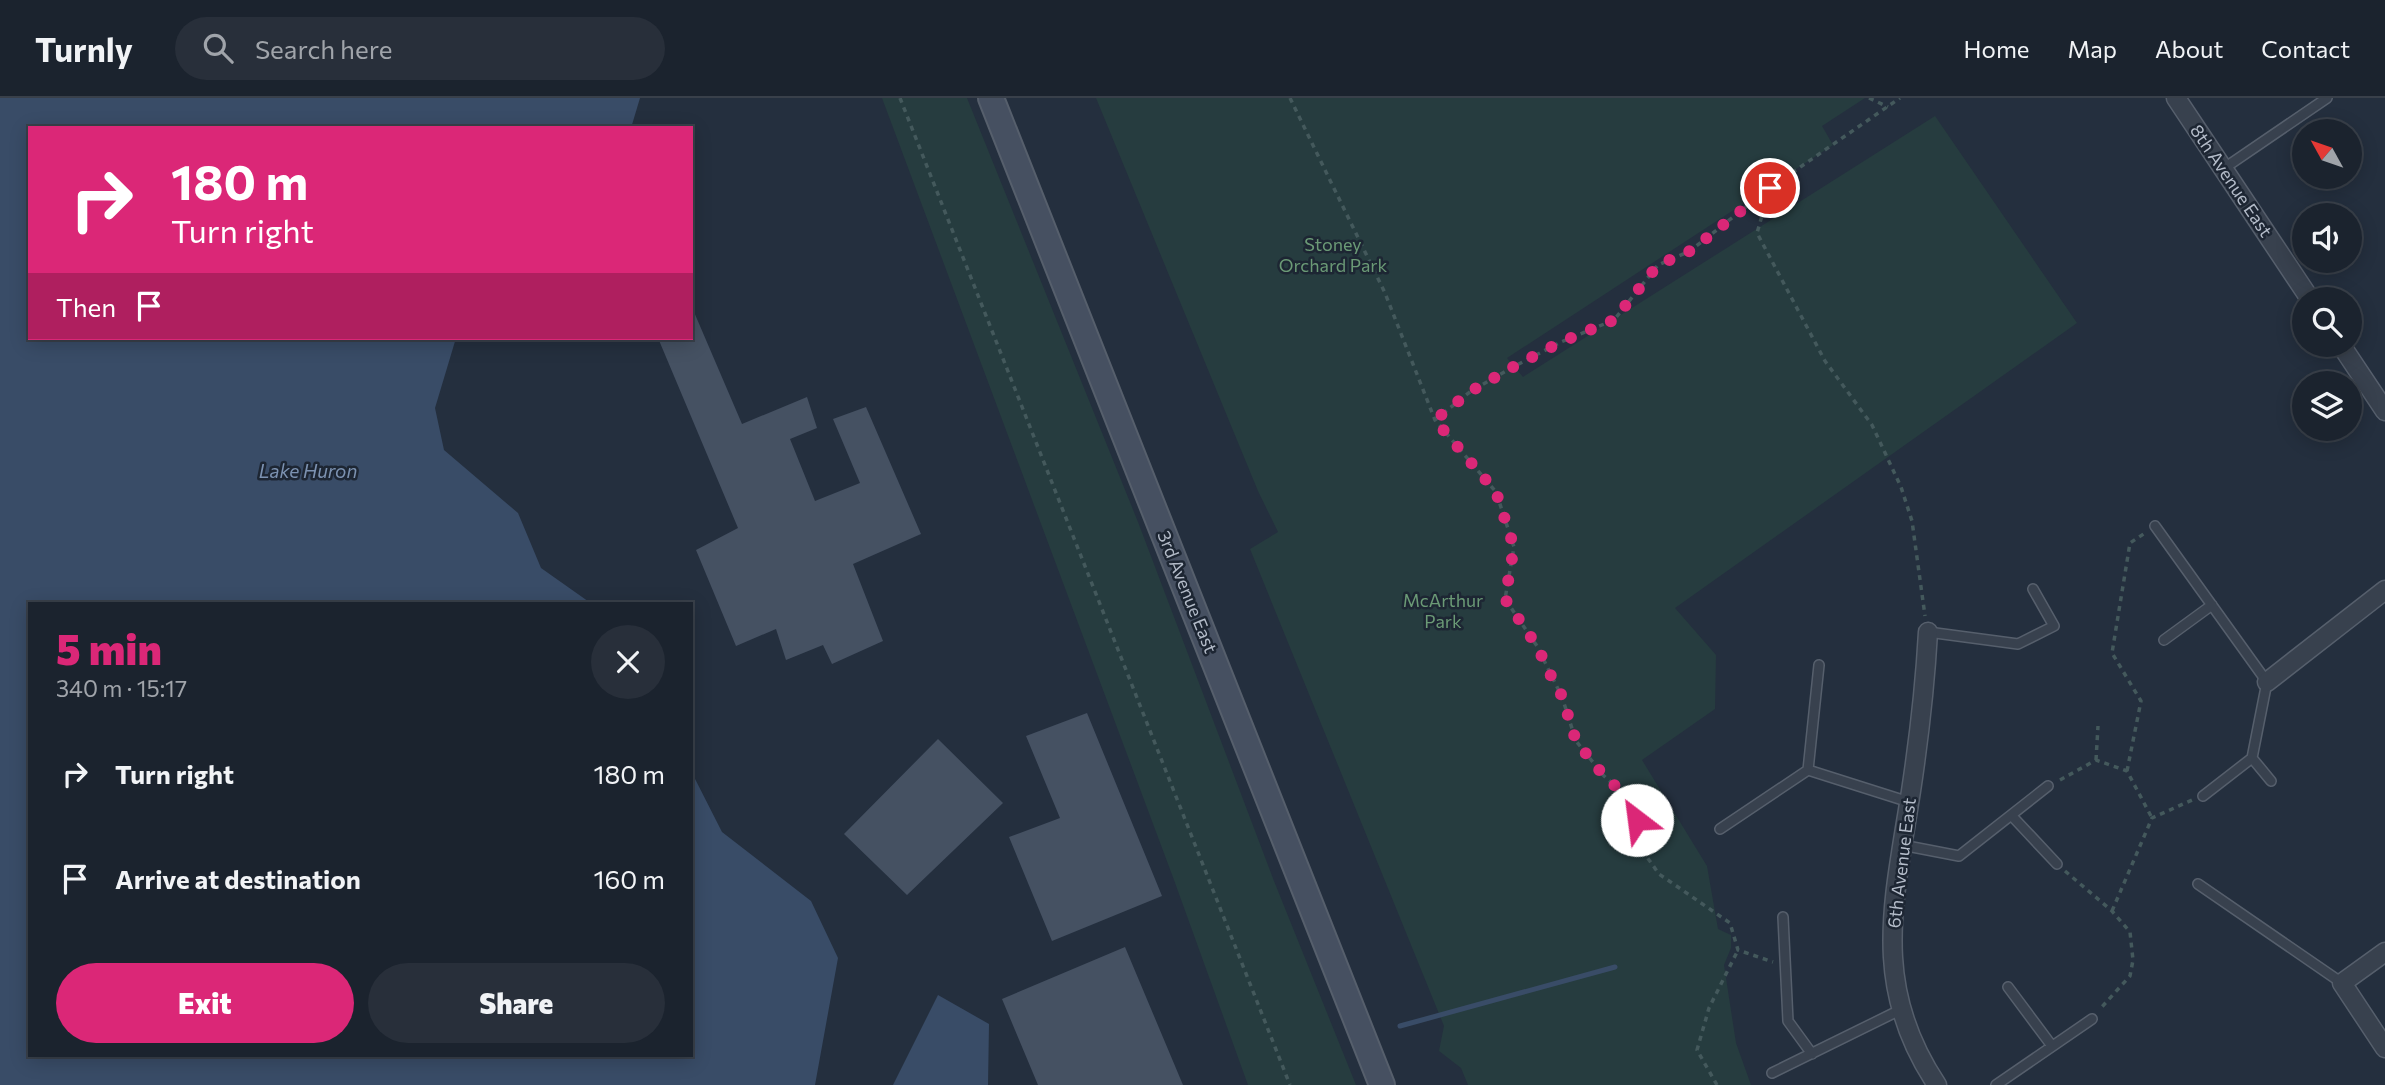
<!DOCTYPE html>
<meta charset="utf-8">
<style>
:root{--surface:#1b232e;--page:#282f3a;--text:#f1f3f6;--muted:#a0a4aa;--line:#39404a;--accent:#db2777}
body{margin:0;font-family:Commissioner,sans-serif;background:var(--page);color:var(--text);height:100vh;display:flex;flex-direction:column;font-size:26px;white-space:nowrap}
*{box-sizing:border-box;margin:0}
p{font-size:23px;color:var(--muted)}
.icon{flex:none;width:38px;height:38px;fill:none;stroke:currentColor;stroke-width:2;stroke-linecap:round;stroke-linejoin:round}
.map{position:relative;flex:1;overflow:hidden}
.details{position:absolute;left:28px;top:504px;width:665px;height:455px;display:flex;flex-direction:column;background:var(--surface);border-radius:0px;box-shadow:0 4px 18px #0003,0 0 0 2px var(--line)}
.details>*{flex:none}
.guide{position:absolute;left:28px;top:28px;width:665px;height:214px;border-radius:0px;box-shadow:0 4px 18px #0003,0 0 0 2px var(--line);background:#db2777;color:#fff;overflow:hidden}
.needle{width:46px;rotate:310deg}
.buttons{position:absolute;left:2292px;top:21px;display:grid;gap:14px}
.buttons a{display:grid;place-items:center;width:70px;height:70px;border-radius:50%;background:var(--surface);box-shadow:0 4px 18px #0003,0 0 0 2px var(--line);font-size:35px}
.pin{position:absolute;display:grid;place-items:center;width:60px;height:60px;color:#fff;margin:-30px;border:4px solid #fff;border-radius:50%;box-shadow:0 2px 7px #0007}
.me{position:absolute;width:77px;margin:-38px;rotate:330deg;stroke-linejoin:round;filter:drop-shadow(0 0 5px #0008)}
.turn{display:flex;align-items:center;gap:24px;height:147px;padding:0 28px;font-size:32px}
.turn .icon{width:91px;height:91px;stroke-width:2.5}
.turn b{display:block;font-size:49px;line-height:60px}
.then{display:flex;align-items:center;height:66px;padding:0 28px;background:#0003;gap:14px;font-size:26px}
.round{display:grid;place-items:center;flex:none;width:74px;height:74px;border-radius:37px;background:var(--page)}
.summary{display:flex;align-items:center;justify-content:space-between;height:119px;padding:0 28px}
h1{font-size:42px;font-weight:800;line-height:52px;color:var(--accent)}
.action{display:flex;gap:14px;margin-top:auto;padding:14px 28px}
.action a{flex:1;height:80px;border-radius:42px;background:var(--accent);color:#fff;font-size:28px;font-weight:800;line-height:80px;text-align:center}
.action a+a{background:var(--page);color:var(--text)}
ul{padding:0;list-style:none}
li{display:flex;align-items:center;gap:21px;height:105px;padding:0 28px}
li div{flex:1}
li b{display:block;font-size:26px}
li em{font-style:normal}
header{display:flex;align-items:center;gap:42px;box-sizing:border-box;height:98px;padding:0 35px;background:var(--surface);border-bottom:2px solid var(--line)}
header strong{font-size:33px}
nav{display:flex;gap:38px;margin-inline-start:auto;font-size:24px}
.search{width:490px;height:63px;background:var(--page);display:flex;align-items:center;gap:18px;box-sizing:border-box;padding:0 24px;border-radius:38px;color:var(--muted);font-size:26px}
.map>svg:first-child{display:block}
</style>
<header>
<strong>Turnly</strong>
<div class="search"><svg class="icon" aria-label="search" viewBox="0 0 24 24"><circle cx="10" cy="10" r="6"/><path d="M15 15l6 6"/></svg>Search here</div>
<nav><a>Home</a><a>Map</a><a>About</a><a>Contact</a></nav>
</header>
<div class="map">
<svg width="2385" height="987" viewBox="0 0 2385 987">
<rect width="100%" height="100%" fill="#242f3e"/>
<path fill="#263c3f" d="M882 0H967L1138 424 1274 783 1356 987H1248L1174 782Z
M1096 0H1865L1822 28 1833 47 1507 260 1523 279 1935 18 2077 225 1675 510 1716 557 1715 611 1642 662 1707 768 1718 831 1731 837V850L1724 867 1736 945 1751 987H1468L1461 970 1439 953 1444 928 1250 451 1278 434 1258 393Z"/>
<path fill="#394c67" d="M0 0H640L631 30H30V240H456L435 310 444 352 518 415 541 470 592 506H30V957H691V673L722 734 811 803 838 860 815 987H0Z
M938 897 989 926 988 987H893Z"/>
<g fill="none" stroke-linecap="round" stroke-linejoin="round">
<path stroke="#394c67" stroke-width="5" d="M1400 928 1615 869"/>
</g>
<path fill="#455162" d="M691 207 742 326 807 299 817 330 790 341 815 403 860 385 833 321 866 309 921 436 853 466 883 543 832 566 823 547 786 562 776 531 736 548 696 452 738 430 658 240H691Z
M1087 615 1162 798 1052 843 1009 739 1060 720 1026 638Z
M938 641 1003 705 907 797 844 736Z
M1125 849 1183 987H1038L1002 901Z"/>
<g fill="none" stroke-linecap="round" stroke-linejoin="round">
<g stroke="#565f6c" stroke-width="12">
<path id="service" d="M2223 71 2327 0
M2155 428 2267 584 2252 660
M1928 534 2018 546 2054 528 2033 491
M2164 542 2212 507
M1808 672 1819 567
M2203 698 2252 660 2271 683
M2011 717 2057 766
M1720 731 1808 672 1909 704
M1902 747 1959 758 2048 688
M2198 786 2342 885
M1783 819 1788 923 1812 956
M2008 889 2052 948
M1772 975 1900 912
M1996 987 2092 921"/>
</g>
<g stroke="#565f6c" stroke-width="21">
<path id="minor" d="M2176 0 2310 201
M2341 247 2385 313
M1928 534C1925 588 1919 640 1911 693 1894 803 1870 887 1937 987
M2267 584 2385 492
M2385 854 2342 885 2385 950"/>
</g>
<g stroke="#565f6c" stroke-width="28">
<path id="secondary" d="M991 0 1382 987"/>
</g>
<path stroke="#44595c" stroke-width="3.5" stroke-dasharray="5 5" stroke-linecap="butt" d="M900 0 1290 987
M1290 0 1385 195 1435 322 1496 394 1514 449 1505 501 1537 548 1562 599 1576 643 1604 678 1632 703 1647 759 1659 776 1730 825 1738 852 1773 864
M1869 0 1888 9
M1770 90 1757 135 1825 263 1872 327 1901 389 1912 423 1925 518
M1435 322 1471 293 1515 268 1561 244 1614 222 1658 167 1690 153 1770 90 1900 0
M2096 662 2098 628
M2127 673 2141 603 2112 555 2130 445 2145 435
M2060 682 2096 662 2127 673 2152 720
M2065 773 2112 813 2130 834 2133 862 2130 878 2100 911
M2112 813 2152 720 2192 702
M1717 987 1697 952 1709 910 1738 852"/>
<use href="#service" stroke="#38414e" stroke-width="9"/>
<use href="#minor" stroke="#38414e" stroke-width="18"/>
<use href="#secondary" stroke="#465061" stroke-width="24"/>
</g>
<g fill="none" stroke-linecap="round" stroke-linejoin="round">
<path stroke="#db2777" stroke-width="12" stroke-dasharray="0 21.6" d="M1637 722 1632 703 1604 678 1576 643 1562 598 1553 582 1537 548 1505 501 1514 449 1496 394 1435 322 1471 293 1515 268 1561 244 1614 222 1658 167 1690 153 1770 90"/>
</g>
<g text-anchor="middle" stroke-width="5" stroke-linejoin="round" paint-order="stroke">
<g font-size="18" fill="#b4bcc9" stroke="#1d2633">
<text transform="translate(2231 83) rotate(56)" y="6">8th Avenue East</text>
<text transform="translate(1187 494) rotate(68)" y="6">3rd Avenue East</text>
<text transform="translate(1902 765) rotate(-83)" y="6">6th Avenue East</text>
</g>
<g font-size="18" fill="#6b9a76" stroke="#1d2633">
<text x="1333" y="153">Stoney<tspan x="1333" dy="21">Orchard Park</tspan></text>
<text x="1443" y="509">McArthur<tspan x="1443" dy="21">Park</tspan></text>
</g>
<g font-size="19" font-style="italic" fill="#7c92b1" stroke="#1d2633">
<text x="308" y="380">Lake Huron</text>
</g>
</g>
</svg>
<div class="buttons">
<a><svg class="needle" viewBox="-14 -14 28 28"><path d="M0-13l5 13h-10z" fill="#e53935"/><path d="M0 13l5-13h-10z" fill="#a0a4aa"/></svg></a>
<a><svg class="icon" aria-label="sound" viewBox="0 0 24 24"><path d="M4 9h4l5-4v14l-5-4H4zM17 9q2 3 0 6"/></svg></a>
<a><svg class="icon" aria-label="search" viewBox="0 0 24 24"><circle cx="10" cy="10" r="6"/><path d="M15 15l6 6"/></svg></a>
<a><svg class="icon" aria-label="layers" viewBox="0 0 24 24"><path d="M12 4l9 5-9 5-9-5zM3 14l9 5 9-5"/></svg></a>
</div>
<div class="pin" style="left:1770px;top:90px;background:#d93025"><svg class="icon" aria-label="arrive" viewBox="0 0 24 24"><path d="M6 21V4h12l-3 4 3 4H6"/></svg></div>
<svg class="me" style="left:1637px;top:722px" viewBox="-20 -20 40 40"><circle r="19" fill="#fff"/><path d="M0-13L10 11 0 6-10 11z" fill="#db2777"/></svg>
<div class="guide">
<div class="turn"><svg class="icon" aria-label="right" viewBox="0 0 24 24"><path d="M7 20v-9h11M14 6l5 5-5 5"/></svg><div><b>180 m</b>Turn right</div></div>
<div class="then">Then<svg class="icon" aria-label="arrive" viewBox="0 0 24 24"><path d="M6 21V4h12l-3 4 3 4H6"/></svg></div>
</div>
<section class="details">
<div class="summary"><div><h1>5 min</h1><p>340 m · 15:17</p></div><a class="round"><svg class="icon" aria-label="close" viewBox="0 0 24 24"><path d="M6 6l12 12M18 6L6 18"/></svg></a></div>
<ul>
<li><svg class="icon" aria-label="right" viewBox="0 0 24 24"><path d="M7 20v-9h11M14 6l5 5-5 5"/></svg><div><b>Turn right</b></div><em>180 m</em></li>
<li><svg class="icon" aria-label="arrive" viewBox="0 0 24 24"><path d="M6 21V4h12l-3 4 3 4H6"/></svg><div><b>Arrive at destination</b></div><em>160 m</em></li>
</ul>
<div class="action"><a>Exit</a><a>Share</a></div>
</section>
</div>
